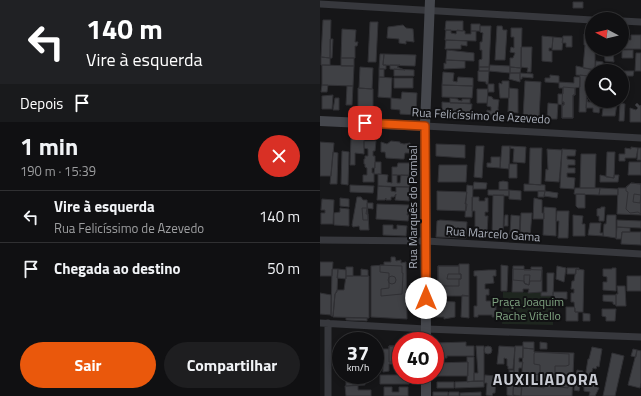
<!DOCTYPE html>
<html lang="pt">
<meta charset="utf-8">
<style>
:root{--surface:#101012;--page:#1e1e20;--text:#f1f3f6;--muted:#9c9d9f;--line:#303032;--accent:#ea580c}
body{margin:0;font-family:"Titillium Web",sans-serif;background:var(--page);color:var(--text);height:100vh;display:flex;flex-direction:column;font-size:15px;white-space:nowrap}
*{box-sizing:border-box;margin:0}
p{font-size:13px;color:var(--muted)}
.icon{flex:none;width:22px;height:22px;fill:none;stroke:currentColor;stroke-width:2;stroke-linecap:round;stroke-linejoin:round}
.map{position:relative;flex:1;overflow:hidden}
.details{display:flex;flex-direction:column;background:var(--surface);width:320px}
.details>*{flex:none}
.banner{background:#202124;color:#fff;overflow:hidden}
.needle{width:26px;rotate:277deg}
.buttons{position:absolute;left:265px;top:12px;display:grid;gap:8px}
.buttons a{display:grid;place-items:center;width:44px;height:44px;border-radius:50%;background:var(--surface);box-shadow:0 2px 6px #0003,0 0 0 1px var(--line);font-size:20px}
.speed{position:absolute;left:12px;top:332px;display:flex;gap:8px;font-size:20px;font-weight:700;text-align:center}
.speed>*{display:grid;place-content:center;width:52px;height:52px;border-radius:50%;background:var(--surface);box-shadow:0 2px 6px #0003,0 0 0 1px var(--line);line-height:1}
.speed small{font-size:10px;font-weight:400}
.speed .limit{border:6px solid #d22;background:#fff;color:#111}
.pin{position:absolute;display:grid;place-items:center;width:34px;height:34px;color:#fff;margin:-17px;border-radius:8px;box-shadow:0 2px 6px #0006}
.me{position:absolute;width:44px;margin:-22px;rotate:0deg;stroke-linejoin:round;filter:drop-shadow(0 0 3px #0008)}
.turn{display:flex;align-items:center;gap:14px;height:84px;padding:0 20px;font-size:18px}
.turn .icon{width:52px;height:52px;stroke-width:2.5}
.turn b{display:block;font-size:28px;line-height:34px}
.then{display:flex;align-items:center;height:38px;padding:0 20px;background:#0003;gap:8px;font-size:15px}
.round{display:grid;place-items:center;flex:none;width:42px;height:42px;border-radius:21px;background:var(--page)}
.summary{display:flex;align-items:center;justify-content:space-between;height:68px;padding:0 20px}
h1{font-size:24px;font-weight:700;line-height:30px}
.button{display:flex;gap:8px;margin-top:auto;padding:8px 20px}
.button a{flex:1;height:46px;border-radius:24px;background:var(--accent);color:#fff;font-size:16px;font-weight:700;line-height:46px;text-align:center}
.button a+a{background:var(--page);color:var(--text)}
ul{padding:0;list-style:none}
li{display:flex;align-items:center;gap:12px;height:52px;padding:0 20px;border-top:1px solid var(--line)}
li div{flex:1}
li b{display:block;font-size:15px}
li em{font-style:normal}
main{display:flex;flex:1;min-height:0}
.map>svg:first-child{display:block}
</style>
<main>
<section class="details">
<div class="banner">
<div class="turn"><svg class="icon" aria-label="left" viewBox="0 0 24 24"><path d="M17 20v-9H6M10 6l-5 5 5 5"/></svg><div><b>140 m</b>Vire à esquerda</div></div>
<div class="then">Depois<svg class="icon" aria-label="arrive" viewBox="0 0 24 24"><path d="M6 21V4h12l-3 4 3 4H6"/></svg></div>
</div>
<div class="summary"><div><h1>1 min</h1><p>190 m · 15:39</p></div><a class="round" style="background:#d93025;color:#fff"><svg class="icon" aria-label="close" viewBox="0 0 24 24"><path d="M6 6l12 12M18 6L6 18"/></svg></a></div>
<ul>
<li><svg class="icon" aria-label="left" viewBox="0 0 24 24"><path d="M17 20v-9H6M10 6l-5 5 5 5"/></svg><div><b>Vire à esquerda</b><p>Rua Felicíssimo de Azevedo</p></div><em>140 m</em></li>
<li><svg class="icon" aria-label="arrive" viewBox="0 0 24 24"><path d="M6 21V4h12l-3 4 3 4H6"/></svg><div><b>Chegada ao destino</b></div><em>50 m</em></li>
</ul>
<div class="button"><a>Sair</a><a>Compartilhar</a></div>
</section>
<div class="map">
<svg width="321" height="396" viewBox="0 0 321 396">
<rect width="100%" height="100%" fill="#161618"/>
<path fill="#1e261f" d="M183 292 233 293V325L182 324Z"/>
<path fill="#404145" stroke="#303034" d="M253 2H263V8H253Z
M3 20H11L10 58 1 57Z
M126 21H143V31L125 30Z
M50 22H58L56 62H48Z
M151 24H160V31H151Z
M83 25 86 28 93 29 94 42 86 41V44L79 43V39L67 38 68 27Z
M160 26H171L169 67H159V60L162 59V50H160V42H162L163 33 160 32Z
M177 26H182L183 30H187L185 60H175Z
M191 28H202L201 68 190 67V58H193L195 53 190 52 191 47 194 48V37H191Z
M22 29 36 30 35 42H38L37 46H35V58H21Z
M126 30H131V33L136 34 137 30 145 31V34H151V31H156V41L125 40Z
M270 32 272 33V49H275V70L263 68 265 45H264V34H270Z
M311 35H321V49H303V40H311Z
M222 36 233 37 232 48H229V51H232V62L222 61Z
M243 36H252V47H246V43H242Z
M233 37 243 38 242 50H232Z
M10 39H13L12 58H10V65H1V57L10 58Z
M126 40 147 41V46L141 45V49H125Z
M201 47H212L211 72H207L208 68 201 67Z
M284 49H295L293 50 294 62 285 61Z
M127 50 154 53V61L126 60Z
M302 50H313V58H302Z
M316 53H321V71H315Z
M60 54H64L63 65H66V69H59Z
M64 54 96 55 95 66 63 65Z
M21 58H34V66H21Z
M126 60 145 61V68L124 69V63L126 64Z
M276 61 283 62V71H272V76L256 75V66L275 70Z
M2 65 34 66 33 86 2 85Z
M70 65H80L77 67 85 70 70 69Z
M170 65 190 66V73L169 71Z
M40 67 53 68 52 89 39 88Z
M159 67H169V71H159Z
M190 67 201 68 200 73H190Z
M59 69H64V77H59Z
M74 69 94 70V76H74Z
M158 71H169L168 84H166V82L158 81Z
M301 71H314L313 76H302Z
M123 72 134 73 133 81 137 82 138 77 153 78V86L122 85Z
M190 73H200V82L189 79Z
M200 73 213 74V78L202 77V79H200Z
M230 75 239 76V83L225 82V78H230Z
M260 75 267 76 266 112H259Z
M59 77 72 78 71 98 58 97Z
M254 77H260V87L255 88V95H253V118H242V105H244V102H242V105L238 104V94H243V88H239V82L254 83Z
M74 78H93V88H74Z
M182 81H189V98H180L179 87V83L182 84Z
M205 81 221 82 219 118H203Z
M168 84H174V92H168Z
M2 85H8L7 92H1Z
M122 85 153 86 152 98 122 97Z
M27 86H33L32 105H26Z
M243 87 255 88V95H253V118H242V105H244V102H242Z
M38 88 53 89V110L38 111Z
M189 88 198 89V113L188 112Z
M157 89H168L167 103H157Z
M82 92 97 93 96 115 80 114V110L71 109V98L81 99Z
M13 95 12 109H2V96Z
M168 96 172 97 173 99 179 100 178 108 179 117H167V110L171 111V107L167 106Z
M15 98H19V110H13Z
M130 98 138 99V100L142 101V99H150V103H130Z
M267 99 268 102H282V108H280L279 113 273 112V108H266Z
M284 101H300V104H297L295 116H282Z
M122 102 152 104 151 116 122 115Z
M228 103 238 104 237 119H227Z
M300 103 305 104 304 121H299Z
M317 103 320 106 321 105V122H310V108L316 110 318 108 315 105Z
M31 138 44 139V154L35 153V165H30Z
M44 141H56L55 151H53V156H55V168H52V173H54V182H43V175H47V168L45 167V164H44V159H45V156H48V149L44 148Z
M71 141 80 142V143L84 144 90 143V153H85L84 159H81L66 158 65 152H61V142L67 144Z
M0 142 14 143 11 176H0Z
M116 144 145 145V158L116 156Z
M156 146H164L162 178 154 177Z
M182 146H190L189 169 180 168Z
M190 146 206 147 205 163 193 162 194 149 190 148Z
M311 147 318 148 316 158H305V161H299V154H305V148L311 149Z
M210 148H222L221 185 209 184Z
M318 148H321V160H317Z
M227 149 242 150 239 182 225 181 226 169 228 170Z
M242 149 256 150 255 156H247V159L255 160V165H248V168H255V173H247V177L255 178 254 189 240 188Z
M22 151 29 152 28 185 21 184Z
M13 152 18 153 17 184H10Z
M287 152H295L294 178 286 177Z
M261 154H276L275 188H260Z
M171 157H180V168L167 167V163H171Z
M55 162H61V174H54Z
M309 162H321V175H308Z
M78 163H90L89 175H72V167H77Z
M189 164H197V178H189Z
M119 165H147L146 182H118Z
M58 174 68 175 67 182 72 183V175H77V183H80L81 175 90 176 89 187 58 186Z
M280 175 294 178V175H299L298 182H280Z
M183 181 188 182V190H179V182Z
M154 182 167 183 166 189H153Z
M311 183 321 184V215L297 214 298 188H306Z
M311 183 321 184V214L318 212 310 213 306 209 308 192 306 191V187Z
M204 184 225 185V191H204Z
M30 185 54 186 53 193 30 192Z
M147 185 153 186 152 217H145Z
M58 186 71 187V191L76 192V187H89V201L75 200 76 194 74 197H71V200H66V198L65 200H57Z
M255 188H280L279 195 254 194Z
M280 188 298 189V195H279Z
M168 190H189V196L168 195Z
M189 190 201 191V200L189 199Z
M117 191 147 192 145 204H147L146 211 117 210Z
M218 191H225L224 197H218Z
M225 191 238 193 237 198 224 196Z
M256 194H265V208H258L256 206Z
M314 194 321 195 320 203 313 202Z
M173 195H184L183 236 172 235Z
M37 197H41L43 200H47L49 230H40L39 226 33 227 32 225Z
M152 197H159V201H165V198H168V212H165V216H168L167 233H155V211H152Z
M20 198 29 199V207L20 206Z
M214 198 222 200V213H224V219H213Z
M2 199 14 200 13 224H1V213H5V210H1Z
M47 203H53V209L47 208Z
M57 204 89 205 87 215H89L88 221 56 219Z
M224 207 236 208V236L223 235Z
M281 207H285L284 221H279V216H277V209L281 208Z
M20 208 29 209V226L14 225V213L20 212Z
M42 208H47L46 214H48V220H43Z
M237 211H249L248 238H238L239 221H236Z
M201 213H212L210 237 200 235Z
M185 215H188V226H184Z
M191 215 200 216 199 236 188 235V233H190Z
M253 215 263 216 262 224H265V236H253Z
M287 215H296V238L283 236 284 224H286Z
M120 220 147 222 146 238 116 237 117 221Z
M297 220 321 221V228L297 227Z
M270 223H281L280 233H283V236L268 235Z
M63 225H73V229H77V225L87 226 86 236 63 235Z
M297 227 310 228V232H302L301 239H296Z
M302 232H321V245L301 244Z
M71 257H75L76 261 81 260V263L86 262 87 319 51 317V266L64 265V262H71Z
M0 262H13L12 276H0Z
M139 264H149V296H122V286H118V266H139Z
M60 265 82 266V273H83L82 294 61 296V289L69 288V273L60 272Z
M181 265 188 266 187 291H181Z
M118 266H139V274H141V279H139V286H118Z
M193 266H204V270H211V267H222V292L208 293 209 289H203V292H192Z
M237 266 246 268 244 282 236 279Z
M26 267H33V276H26Z
M247 268H259V270L256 269V274H247Z
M292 268H296V291L283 290V282H287V277L283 276V269H292Z
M12 269H18L17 292 15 294 13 316H11Z
M18 269 26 270V279L17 278Z
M41 269 48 270V276H41Z
M193 269 222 270 221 281H210L209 285 205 284 204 281 193 280Z
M256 269 264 270 263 312H255L254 302H251V293H254V289H251L252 281H254Z
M168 270H176V276H173L174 283 165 284V289H169V295H166V301H174V306H176V317H172V315H158V317H154V306H157V276H154V271Z
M227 273H234L233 296H221V292H227Z
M128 274H141V279H127Z
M204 275H210L209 285 204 283Z
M26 276H49V318L13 317 15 294 17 290H24Z
M307 276H321V291H307Z
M68 280a4 4 0 1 1 8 0a4 4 0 1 1-8 0Z
M297 286H305L306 306H296V294H298Z
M233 292H247V299H240L238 305H233Z
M0 293 11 295V315L0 314Z
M142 295 149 296V318L141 317Z
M283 295H296V305L293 304V302L283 301Z
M119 301 135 302V317L124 319V317H115V306H119Z
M246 307H254L255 308V312H258V321H246Z
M282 309H296L295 321H286V317L282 316Z
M263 313 270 314V321H263Z
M26 318H47V321L26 320Z
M146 342V346H154V356H127V358H117L115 343Z
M203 342H214V349L203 348Z
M220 342 227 343V349H220Z
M69 346H81V366H76V362H69Z
M69 346H81V366H76V364H69V371L63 372V349H69Z
M156 346H164V381H154V373H158Z
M179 346 195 347 193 369H188V366H187V359L184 358V364H177Z
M195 346H203V358H199V362H203L202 368H199L198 377H202V383L198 382 197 387H202L201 396 193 395Z
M164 350a4 4 0 1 1 8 0a4 4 0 1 1-8 0Z
M272 347 282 349 279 367 277 366 276 369 273 368 272 371 271 384H277V387L279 388 275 396H269L270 392 264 391V387L262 386V383L264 384 268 359H269Z
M203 348 214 349V352L254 353 252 396H201Z
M313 349 317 350 316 357 311 356Z
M317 350 321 351V383L320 388 308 385Z
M215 352 249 354V365L246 366H235V375L247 376 249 380 248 388 224 385V388L213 386V375L220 374V365L214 364V354Z
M292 353 304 356 295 396H283Z
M147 357H154V381L147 382 148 362H147Z
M148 362V376H115V363Z
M189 370H194L193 396 187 395V383H190Z
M257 370 263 371 259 391 254 390Z
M26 375 44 376 45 385 26 386Z
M60 375H89V384H60Z
M165 375 176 376 175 393H173L172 396 166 395 167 383H164Z
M164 381V387L135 388V382Z
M117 382H134V388H117Z
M38 385V390H51V396H26L25 386Z
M64 387H72V392H79V387H88V396H64Z
M113 392H128V396H113Z
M129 392H139V396H128Z
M161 392V396H140V393Z"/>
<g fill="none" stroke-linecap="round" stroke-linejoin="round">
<path stroke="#37383d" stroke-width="7" d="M0 4 272 20
M302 21 321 22
M105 126 321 138
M0 240 106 241 321 254
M0 323 106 329 321 337
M8 396V323"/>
<path stroke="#45474d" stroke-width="10" d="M0 121 105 126
M106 341 105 126 110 0
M106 375V396"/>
</g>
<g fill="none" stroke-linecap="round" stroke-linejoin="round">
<g stroke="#983908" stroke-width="10">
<path id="route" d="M45 123 105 126 106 298"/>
</g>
<use href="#route" stroke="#ea580c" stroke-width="7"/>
</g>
<g text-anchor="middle" stroke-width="4" stroke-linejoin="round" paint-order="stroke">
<g font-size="12" fill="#a8adb8" stroke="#111113">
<text transform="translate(161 116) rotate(3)" y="4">Rua Felicíssimo de Azevedo</text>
<text transform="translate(93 207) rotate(-90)" y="4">Rua Marquês do Pombal</text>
<text transform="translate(173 234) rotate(4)" y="4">Rua Marcelo Gama</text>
</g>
<g font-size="12" fill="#7fa381" stroke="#111113">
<text x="208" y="306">Praça Joaquim<tspan x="208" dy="14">Rache Vitello</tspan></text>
</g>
<g font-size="16" font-weight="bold" letter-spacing="1" fill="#c9ccd4" stroke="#111113">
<text x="226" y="385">AUXILIADORA</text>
</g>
</g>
</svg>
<div class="buttons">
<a><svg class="needle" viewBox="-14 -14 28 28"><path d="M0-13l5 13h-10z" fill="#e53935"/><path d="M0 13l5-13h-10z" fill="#9c9d9f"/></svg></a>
<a><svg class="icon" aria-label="search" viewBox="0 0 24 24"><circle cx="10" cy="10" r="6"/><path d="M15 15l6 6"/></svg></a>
</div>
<div class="speed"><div>37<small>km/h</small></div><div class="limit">40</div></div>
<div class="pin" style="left:45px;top:123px;background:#d93025"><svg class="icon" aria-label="arrive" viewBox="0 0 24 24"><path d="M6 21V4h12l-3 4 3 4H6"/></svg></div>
<svg class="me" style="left:106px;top:298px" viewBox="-20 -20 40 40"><circle r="19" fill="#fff"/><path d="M0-13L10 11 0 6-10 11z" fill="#ea580c"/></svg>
</div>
</main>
